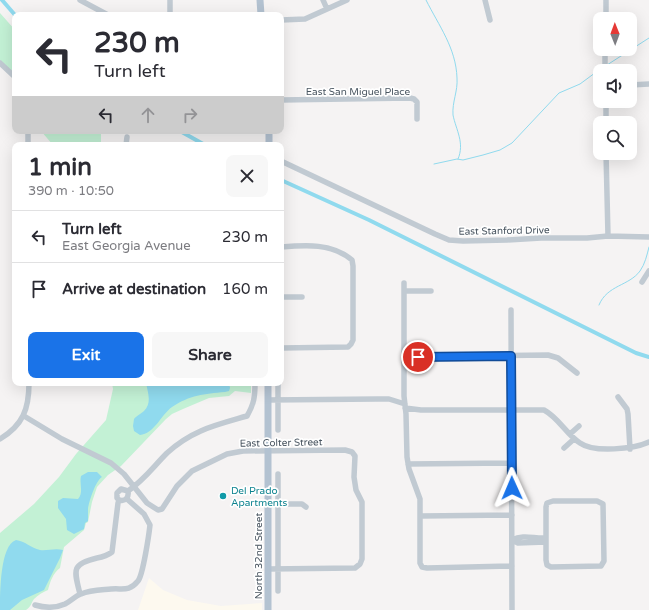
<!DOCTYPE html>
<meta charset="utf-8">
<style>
:root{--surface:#fff;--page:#f7f7f7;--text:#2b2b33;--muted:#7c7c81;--line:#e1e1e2;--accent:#1a73e8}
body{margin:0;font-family:"Varela Round",sans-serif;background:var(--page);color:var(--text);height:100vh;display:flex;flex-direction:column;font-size:15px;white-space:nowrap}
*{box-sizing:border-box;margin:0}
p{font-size:13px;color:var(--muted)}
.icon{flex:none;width:22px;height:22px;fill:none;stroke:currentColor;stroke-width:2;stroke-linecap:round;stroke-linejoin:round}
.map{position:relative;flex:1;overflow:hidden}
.panel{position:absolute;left:12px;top:142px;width:272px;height:244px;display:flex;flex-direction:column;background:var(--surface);border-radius:8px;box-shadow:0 4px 16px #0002}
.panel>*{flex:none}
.guide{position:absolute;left:12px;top:12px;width:272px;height:122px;border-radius:8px;box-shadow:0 4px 16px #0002;background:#fff;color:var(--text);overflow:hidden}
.needle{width:26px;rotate:359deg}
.tools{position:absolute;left:593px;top:12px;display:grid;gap:8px}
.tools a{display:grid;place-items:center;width:44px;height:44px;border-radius:8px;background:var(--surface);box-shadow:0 4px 16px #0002;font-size:20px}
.pin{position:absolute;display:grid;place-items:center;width:34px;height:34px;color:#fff;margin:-17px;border:2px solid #fff;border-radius:50%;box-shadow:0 1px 4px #0007}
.me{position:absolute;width:44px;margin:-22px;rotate:359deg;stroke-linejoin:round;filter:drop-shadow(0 0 3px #0008)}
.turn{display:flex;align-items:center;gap:14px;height:84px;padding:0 16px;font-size:18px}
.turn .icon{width:52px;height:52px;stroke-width:2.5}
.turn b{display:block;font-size:28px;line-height:34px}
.lanes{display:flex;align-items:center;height:38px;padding:0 16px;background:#0003;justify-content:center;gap:20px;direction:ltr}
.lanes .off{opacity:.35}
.round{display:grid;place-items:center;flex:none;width:42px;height:42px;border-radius:8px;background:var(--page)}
.summary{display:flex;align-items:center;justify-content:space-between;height:68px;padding:0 16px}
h1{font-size:24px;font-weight:700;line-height:30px}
.action{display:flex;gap:8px;margin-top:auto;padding:8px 16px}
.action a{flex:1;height:46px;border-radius:8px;background:var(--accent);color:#fff;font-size:16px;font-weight:700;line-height:46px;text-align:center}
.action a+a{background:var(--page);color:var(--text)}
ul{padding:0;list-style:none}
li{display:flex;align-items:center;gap:12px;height:52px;padding:0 16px;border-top:1px solid var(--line)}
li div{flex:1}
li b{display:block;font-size:15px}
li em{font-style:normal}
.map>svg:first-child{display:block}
</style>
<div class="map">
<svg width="649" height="610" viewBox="0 0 649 610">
<rect width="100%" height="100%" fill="#f5f3f3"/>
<path fill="#fdf9ef" d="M149 578 163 590 187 600 221 606 262 603V610H138Z"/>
<path fill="#c3f1d5" d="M0 13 15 30V75L0 60Z
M41 131H101V145H53Z
M112 383H251V393L235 391 229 396 209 398 183 409 172 414 166 419 121 466 108 475 97 487 92 502 88 522 86 523 84 530 64 547 60 568C53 573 50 582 48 590 43 592 38 595 34 599 31 603 31 607 26 610H0V533L34 504 59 477 76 454 106 420 113 389Z"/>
<path fill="#90daee" d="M146 383H229L230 388 229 391 225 392C204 394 190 395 172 407 161 415 154 434 140 435L134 431 133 426 134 419C136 416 141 414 144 411 152 403 148 393 146 383Z
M88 472H97L102 477C96 480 89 501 88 509 88 513 88 517 88 521L85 523 84 529 74 534 67 530 66 519 58 508V501L63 498 78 499C84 492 79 484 81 476Z
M16 540C25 541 31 548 40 550 47 551 55 548 63 550L60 558 44 590 22 600 10 610H0C0 593 0 545 16 540Z"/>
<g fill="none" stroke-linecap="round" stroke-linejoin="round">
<path stroke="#90daee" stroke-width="1" d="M426 0C439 26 456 48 457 78 458 91 452 102 453 115 456 130 465 143 458 159
M607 65 649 38
M434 164 457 159 463 160 483 155 500 150 512 143 559 93 580 84 603 67
M599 305C607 285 629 286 640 271 645 264 647 255 649 247"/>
<path stroke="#90daee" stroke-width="4" d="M2 0 15 15
M180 131 205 145
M281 180 369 220 636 353 649 357"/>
<path stroke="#c1cad2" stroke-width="5.5" d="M80 0 108 15
M170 0V15
M323 0 327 9
M485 0 490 20
M606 19V0
M281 20 305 19 347 0
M605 49V71
M0 63 15 77
M630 85 649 84
M281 100 410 98 414 99 417 102V119
M606 101V123
M28 131V145
M126 145 127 137
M606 153 608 236
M281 161 435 234 449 240 463 241 507 240 541 238H587L608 236 649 237
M281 247C306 245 332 243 352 260L353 266V340L351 344 348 347 281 348
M642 282 649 271
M404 283V396L406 414 407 457 409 469 420 499V563L422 567 427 568 512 566
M404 291H431
M281 297H302
M511 310 512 610
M404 357 548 355 558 358 577 373
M278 383V430
M618 397 627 409 628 414 630 449
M268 400 378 399H389L405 404
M405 408 421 410H544C559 418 566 434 580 443 594 453 634 449 649 442
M24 416 62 439 111 463 124 474 147 503 158 510 162 509 177 486 192 471 227 454 243 451 345 450 352 452 355 456 354 477 356 490 362 502V559L360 564 355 568 268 569
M570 434 579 426
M0 439C23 425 29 409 29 383
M564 448 574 439
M408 464 511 463
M128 491C145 479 153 467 167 453 192 430 216 425 247 416 254 404 255 397 255 383
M553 501H597L603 504 604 561 601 566 551 567 547 565 546 560V507L547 503Z
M278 504H302L306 507
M421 516 512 515
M512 540C524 534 534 539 546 538
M512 540 518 543 545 542
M278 591V474
M80 594C74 570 71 564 97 558 103 557 107 556 112 552L118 503 119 500 117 498V493L121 489 128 491C129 497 126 502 119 500
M35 605C45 608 56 608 65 604 71 601 75 596 81 594 90 590 101 590 111 589 123 588 129 592 138 581 143 575 149 534 150 525L144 514 127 499"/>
<path stroke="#b3c2d1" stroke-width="7" d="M260 0 261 15
M269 131V145
M268 610V383"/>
</g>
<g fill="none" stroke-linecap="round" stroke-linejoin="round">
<g stroke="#114b97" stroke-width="10">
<path id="route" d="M418 357 511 356 512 488"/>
</g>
<use href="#route" stroke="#1a73e8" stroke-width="7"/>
</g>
<circle fill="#0f9aa8" stroke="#fff" stroke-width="1.5" cx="223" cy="496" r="4"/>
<g text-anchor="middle" stroke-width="3.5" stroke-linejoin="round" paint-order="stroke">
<g font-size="10" fill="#4a5661" stroke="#fff">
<text x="358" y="95">East San Miguel Place</text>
<text transform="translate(504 230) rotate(-1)" y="4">East Stanford Drive</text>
<text transform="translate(281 442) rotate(-1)" y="4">East Colter Street</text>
<text transform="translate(258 556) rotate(-90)" y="4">North 32nd Street</text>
</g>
<g font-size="10" fill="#0d838f" stroke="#fff" text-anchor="start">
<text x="231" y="494">Del Prado<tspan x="231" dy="12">Apartments</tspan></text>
</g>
</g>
</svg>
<div class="tools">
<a><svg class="needle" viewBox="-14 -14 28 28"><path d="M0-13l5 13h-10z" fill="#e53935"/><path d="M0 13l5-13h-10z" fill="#7c7c81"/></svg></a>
<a><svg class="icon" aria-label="sound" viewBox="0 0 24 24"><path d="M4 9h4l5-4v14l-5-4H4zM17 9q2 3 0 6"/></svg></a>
<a><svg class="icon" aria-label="search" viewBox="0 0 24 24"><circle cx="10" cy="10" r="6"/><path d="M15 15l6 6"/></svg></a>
</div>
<div class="pin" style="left:418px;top:357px;background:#d93025"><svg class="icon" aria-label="arrive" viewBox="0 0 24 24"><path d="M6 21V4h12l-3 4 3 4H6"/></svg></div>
<svg class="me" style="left:512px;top:488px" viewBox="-20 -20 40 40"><path d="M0-17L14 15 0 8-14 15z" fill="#1a73e8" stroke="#fff" stroke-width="4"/></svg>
<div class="guide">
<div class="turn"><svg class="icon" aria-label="left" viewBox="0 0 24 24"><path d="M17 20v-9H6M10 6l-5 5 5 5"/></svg><div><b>230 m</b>Turn left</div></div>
<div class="lanes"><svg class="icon" aria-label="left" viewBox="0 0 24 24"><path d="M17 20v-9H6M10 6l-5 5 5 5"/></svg><svg class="icon off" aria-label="ahead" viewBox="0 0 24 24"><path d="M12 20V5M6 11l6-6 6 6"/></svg><svg class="icon off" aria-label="right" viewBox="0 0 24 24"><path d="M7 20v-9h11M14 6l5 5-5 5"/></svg></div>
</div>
<section class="panel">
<div class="summary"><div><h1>1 min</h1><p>390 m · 10:50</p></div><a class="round"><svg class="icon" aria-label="close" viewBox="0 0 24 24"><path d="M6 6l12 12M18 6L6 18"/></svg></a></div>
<ul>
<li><svg class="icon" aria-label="left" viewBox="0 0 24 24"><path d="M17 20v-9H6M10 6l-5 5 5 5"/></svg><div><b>Turn left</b><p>East Georgia Avenue</p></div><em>230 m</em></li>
<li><svg class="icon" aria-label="arrive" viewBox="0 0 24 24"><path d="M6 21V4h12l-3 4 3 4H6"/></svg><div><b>Arrive at destination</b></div><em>160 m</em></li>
</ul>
<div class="action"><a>Exit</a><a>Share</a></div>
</section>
</div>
